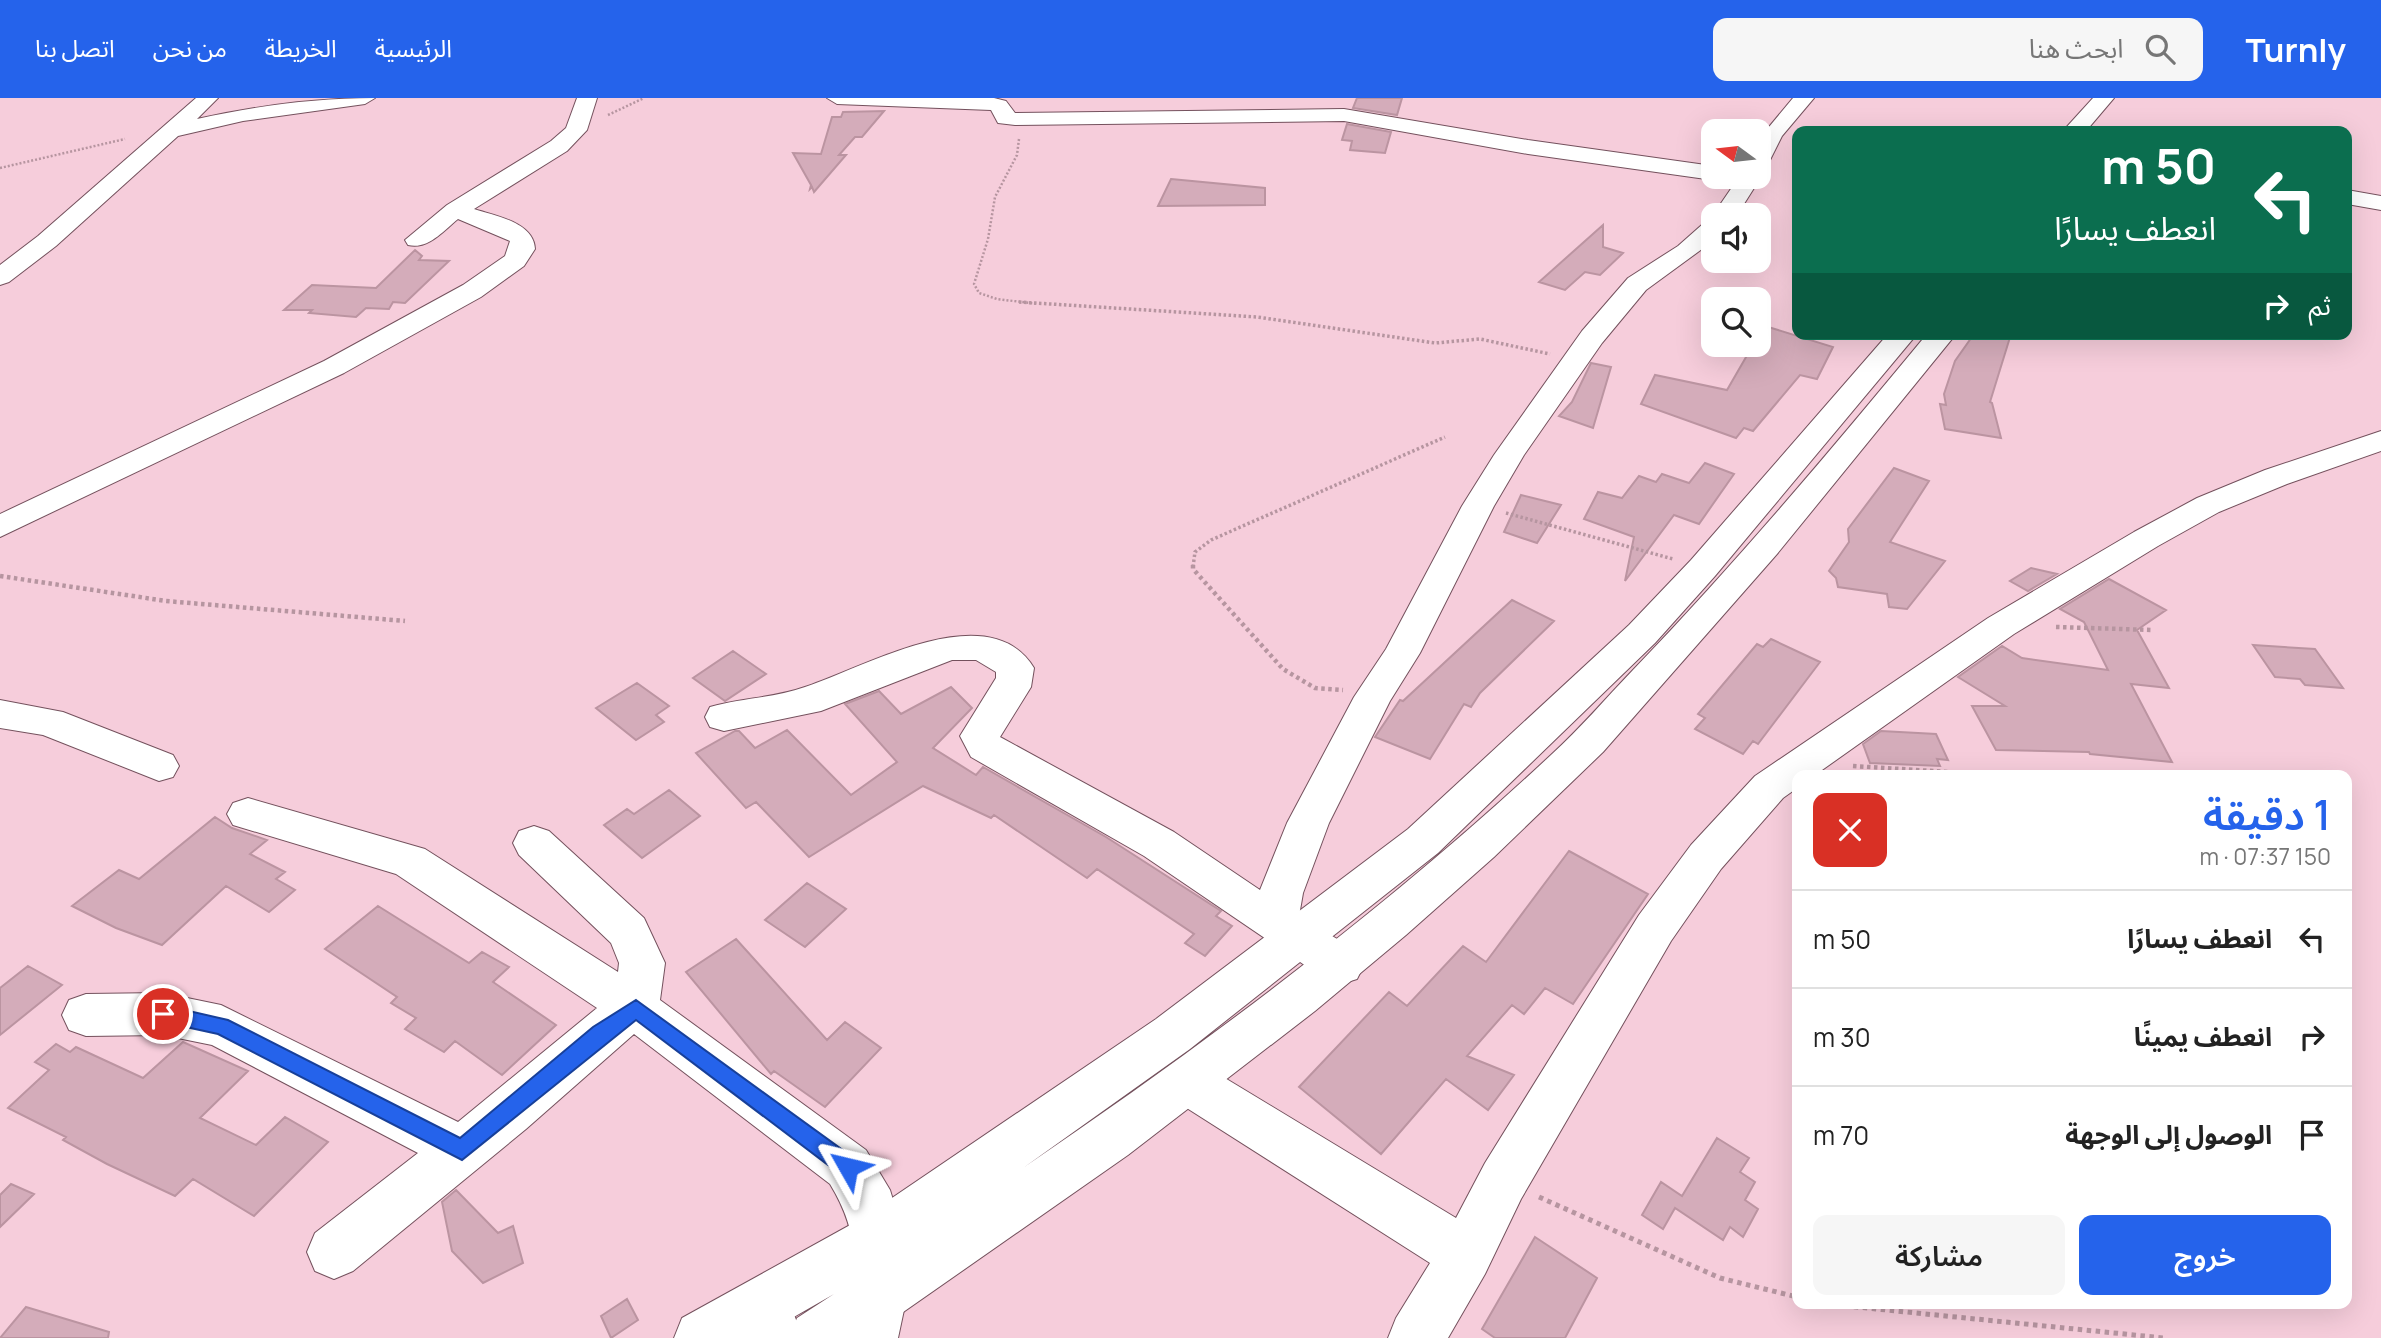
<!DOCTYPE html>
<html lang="ar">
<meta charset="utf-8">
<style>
:root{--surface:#fff;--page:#f6f6f6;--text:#222;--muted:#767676;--line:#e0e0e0;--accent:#2563eb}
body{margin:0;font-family:Manrope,"Noto Sans Arabic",sans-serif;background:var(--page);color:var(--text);direction:rtl;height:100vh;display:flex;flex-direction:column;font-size:26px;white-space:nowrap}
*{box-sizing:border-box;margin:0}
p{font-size:23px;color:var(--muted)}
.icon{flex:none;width:38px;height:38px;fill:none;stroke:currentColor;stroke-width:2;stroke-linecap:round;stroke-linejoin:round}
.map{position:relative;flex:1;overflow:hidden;direction:ltr}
.details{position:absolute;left:1792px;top:672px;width:560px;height:539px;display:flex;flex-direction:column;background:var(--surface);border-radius:14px;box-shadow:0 7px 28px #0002;direction:rtl}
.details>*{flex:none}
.banner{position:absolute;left:1792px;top:28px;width:560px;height:214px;border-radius:14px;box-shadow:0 7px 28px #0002;direction:rtl;background:#0b6e4f;color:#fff;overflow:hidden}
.needle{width:46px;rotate:285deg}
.controls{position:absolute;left:1701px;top:21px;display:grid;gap:14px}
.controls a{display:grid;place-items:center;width:70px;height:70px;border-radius:14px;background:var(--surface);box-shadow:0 7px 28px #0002;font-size:35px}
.pin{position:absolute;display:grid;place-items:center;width:60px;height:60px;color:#fff;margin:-30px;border:4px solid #fff;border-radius:50%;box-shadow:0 2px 7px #0007}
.me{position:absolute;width:77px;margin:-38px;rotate:307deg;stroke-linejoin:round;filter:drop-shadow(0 0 5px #0008)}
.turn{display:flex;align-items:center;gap:24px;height:147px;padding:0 21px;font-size:32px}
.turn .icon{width:91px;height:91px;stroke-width:2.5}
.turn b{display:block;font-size:49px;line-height:60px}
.then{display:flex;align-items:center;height:66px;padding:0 21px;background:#0003;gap:14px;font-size:26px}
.round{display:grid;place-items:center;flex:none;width:74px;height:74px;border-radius:14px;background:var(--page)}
.summary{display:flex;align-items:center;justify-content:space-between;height:119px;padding:0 21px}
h1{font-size:42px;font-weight:600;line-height:52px;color:var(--accent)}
.action{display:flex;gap:14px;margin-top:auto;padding:14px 21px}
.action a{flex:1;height:80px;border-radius:14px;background:var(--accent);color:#fff;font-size:28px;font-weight:600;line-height:80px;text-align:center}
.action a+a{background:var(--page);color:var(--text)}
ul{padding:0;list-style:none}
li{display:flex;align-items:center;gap:21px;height:98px;padding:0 21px;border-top:2px solid var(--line)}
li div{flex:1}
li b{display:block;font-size:26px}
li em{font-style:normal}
header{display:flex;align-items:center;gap:42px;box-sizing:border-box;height:98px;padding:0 35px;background:var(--accent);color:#fff}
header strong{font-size:33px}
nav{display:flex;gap:38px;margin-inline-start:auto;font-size:24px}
.search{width:490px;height:63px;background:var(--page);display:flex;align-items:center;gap:18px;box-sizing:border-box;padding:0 24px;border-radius:14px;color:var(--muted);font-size:26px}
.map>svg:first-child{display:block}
</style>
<header>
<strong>Turnly</strong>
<div class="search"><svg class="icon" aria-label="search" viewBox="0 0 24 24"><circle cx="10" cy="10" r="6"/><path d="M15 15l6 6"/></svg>ابحث هنا</div>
<nav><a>الرئيسية</a><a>الخريطة</a><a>من نحن</a><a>اتصل بنا</a></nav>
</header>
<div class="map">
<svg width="2381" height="1240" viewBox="0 0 2381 1240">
<rect width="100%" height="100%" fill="#f6cddb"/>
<path fill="#d4acba" stroke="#bb94a1" stroke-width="2" d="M1357 0H1402L1397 17 1353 10Z
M884 13 862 39H855L839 57H846L814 94 812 89 810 91 811 87 793 55 821 56 832 19H841L843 14Z
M1347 26 1391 34 1385 55 1350 52 1352 43 1342 42Z
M1171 81 1265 90V107L1158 108Z
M1603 127V149L1623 155 1600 177 1585 174 1565 192 1539 184Z
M415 152 422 158 419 162 449 163 405 205 393 204 389 211 366 210 356 219 309 215 312 212H284L312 187 376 190Z
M1765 228 1833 249 1817 281 1800 277 1753 333 1744 330 1736 340 1641 306 1655 277 1727 292 1753 247H1759V237Z
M1974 236H2011L1990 304 1992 305 2001 340 1945 331 1940 306 1946 307 1944 296 1955 263Z
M1591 265 1611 269 1593 330 1559 318 1572 304Z
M1705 365 1734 376 1699 426 1674 417 1625 483 1634 439 1584 421 1598 394 1622 400 1639 378 1656 384 1662 376 1689 385Z
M1894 370 1929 383 1890 444 1945 463 1907 511 1889 509 1887 496 1838 489 1836 480 1829 473 1849 444 1848 431Z
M1521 397 1561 407 1537 445 1504 434Z
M2031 470 2057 476 2028 493 2010 483Z
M2109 481 2166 512 2137 532 2169 590 2131 586 2172 664 2090 656 2089 654 1996 652 1972 608H2005L1958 579 2002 548 2022 560 2108 572 2084 524 2060 511Z
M1512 502 1554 523 1480 595 1471 609 1464 606 1430 661 1375 639 1400 602 1403 603Z
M1771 541 1820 564 1758 646 1753 643 1743 656 1695 631 1705 620 1698 616 1757 546 1763 549Z
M2253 547 2315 551 2343 590 2305 587 2300 581 2275 579Z
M733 553 766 576 725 603 693 580Z
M637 585 669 608 656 617 664 624 636 642 596 610Z
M951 589 972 610 933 650 976 677 983 669 1106 739 1221 813 1216 818 1232 828 1205 858 1185 845 1194 836 1097 771 1087 780 994 717 991 720 923 688 809 759 756 704 746 710 696 655 735 633H739L755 650 787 632 851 697 897 664 845 606 879 593 901 616Z
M1881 633 1936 636 1948 662 1937 661 1940 668 1870 665 1863 646Z
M669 692 700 718 642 760 604 727 627 711 634 716Z
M215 719 232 730 267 742 250 756 285 774 276 781 295 792 269 814 226 788 162 847 116 830 72 808 119 772 139 781Z
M1569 753 1648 796 1573 906 1545 890 1524 916 1512 907 1467 958 1514 977 1488 1012 1446 981 1381 1056 1299 989 1389 894 1407 908 1463 848 1486 864Z
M807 785 846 811 805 849 765 822Z
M378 808 469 865 482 854 509 869 493 884 556 927 502 977 455 943 444 954 405 931 416 920 391 905 397 899 325 851Z
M736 841 827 942 845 924 881 950 825 1009 774 973 771 976 686 874Z
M28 868 62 887 0 937V890Z
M183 944 248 973 200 1020 256 1047 285 1019 328 1044 254 1118 193 1081 175 1098 107 1066 63 1042 66 1039 8 1010 49 972 35 964 56 946 70 954 76 949 143 980Z
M1717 1040 1749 1060 1740 1074 1755 1084 1745 1102 1758 1111 1743 1139 1730 1129 1723 1142 1675 1110 1663 1131 1642 1117 1661 1084 1682 1098Z
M11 1086 34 1096 0 1129V1097Z
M456 1092 498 1135 513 1128 523 1165 483 1185 452 1153 442 1104Z
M1535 1139 1597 1180 1565 1240H1495L1482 1231Z
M627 1201 638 1222 611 1240 601 1218Z
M26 1209 109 1234 108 1240H0Z"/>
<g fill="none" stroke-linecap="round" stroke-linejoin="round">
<g stroke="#74515d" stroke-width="2">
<path id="minor" d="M196 0H218L197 21C256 8 314 0 375 0L365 6 243 23 178 38 56 148 9 184 0 187V167L38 138Z
M577 0H597L587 32 567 53 474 111C495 118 534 124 535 151L524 168 481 199 344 275 0 439V416L324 263 463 187 505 158 510 143 458 121C443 133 428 152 408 147L405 142 447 107 551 43 566 30Z
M827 0H994L1006 3 1015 15 1344 11 1528 42 1713 68V79H1722L1713 82 1528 56 1344 23 1015 27 998 25 991 12 837 6Z
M1793 0H1814L1782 38 1767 68 1759 70V41Z
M1759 75 1761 79 1737 117H1713L1739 79H1759Z
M2347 92 2381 98V112L2347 106Z
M1713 123V143L1646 192 1602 245 1524 357 1494 408 1420 555 1390 603 1329 725 1303 795 1299 818 1357 853 1364 867 1357 881 1341 886 1325 881 1144 758 971 659 960 638 996 580V574L976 562H952L821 613 724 633 710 629 705 619 710 609C741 600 775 600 805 589 864 570 989 496 1034 570L1031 589 1000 639 1174 734 1260 792 1287 725 1354 599 1386 551 1462 408 1494 357 1582 233 1628 180 1678 148 1704 125Z
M2381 333V353L2287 386 2219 414 2158 448 2014 536 1815 677H1797V690L1783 700 1721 771 1671 843 1521 1101 1485 1176 1448 1240H1388L1396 1220 1430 1165 1171 1000 1164 984 1171 968 1188 962 1205 968 1456 1120 1485 1065 1639 817 1691 747 1755 678 1988 520 2134 434 2197 400 2265 372Z
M0 602 63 614 173 657 179 668 173 679 159 683 43 637 0 630Z
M248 700 425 751 618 874 619 865 611 845 519 757 513 745 519 733 534 728 549 733 644 820 665 865 660 902 866 1052 890 1092 908 1151V1193L898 1240H842C858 1182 863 1140 830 1086L634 936 526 1031 353 1173 334 1181 315 1173 307 1154 315 1135 418 1055 212 947 163 937 86 938 69 932 62 917 69 902 86 896 163 895 221 907 458 1024 597 910 396 776 233 727 227 716 233 705Z
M763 1180 783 1188 803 1240H747L735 1208 743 1188Z"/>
</g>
<g stroke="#74515d" stroke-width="2">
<path id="major" d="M2093 0H2114L2086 33H2063Z
M1888 236H1917L1715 478 1655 545 1438 755 1190 951 1023 1070C1208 944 1387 810 1551 657 1580 631 1605 601 1633 572 1736 465 1832 351 1927 236H1956L1777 456 1603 654 1494 759 1406 837 1315 913 1128 1057 866 1240H789L797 1220 834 1196 757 1240H674L682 1220 861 1121 1156 921 1408 731 1629 527 1691 462Z"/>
</g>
<path stroke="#b695a0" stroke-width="2.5" stroke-dasharray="2 2" stroke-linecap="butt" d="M608 17 644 0
M1019 41 1017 57 995 99 988 141 974 186 979 195 997 201 1038 206
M0 70 125 41"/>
<path stroke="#b695a0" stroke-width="3.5" stroke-dasharray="2.5 2.5" stroke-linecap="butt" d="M1019 204 1257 219 1435 245 1480 241 1550 256
M1506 415 1673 461
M1193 469 1195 454 1211 442 1445 339"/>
<path stroke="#b695a0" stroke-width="4.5" stroke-dasharray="3.5 3.5" stroke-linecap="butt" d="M1193 467V471L1283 571 1315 590 1343 592
M0 478 166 503 405 523
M2056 529 2153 532
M1853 668 1996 677"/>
<path stroke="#b695a0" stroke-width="5" stroke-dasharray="4.5 4.5" stroke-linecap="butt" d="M1539 1099 1720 1180 1797 1199
M1827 1206 2164 1240"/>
<use href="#minor" fill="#fff" fill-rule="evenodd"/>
<use href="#major" fill="#fff" fill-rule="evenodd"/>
</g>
<path fill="#2563eb" stroke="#184099" stroke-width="2" d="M636 902 855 1061 858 1069 855 1076 848 1079 840 1076 636 922 462 1062 218 936 163 924 156 922 153 916 156 910 163 907 228 922 460 1040 593 929Z"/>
</svg>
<div class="controls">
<a><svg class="needle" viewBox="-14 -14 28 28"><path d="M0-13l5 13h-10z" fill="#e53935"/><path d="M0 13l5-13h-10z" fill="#767676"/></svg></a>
<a><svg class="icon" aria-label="sound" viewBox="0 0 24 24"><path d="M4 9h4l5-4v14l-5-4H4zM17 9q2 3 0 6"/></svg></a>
<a><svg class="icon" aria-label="search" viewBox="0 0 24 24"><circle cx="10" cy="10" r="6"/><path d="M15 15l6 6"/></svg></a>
</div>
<div class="pin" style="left:163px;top:916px;background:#d93025"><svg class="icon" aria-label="arrive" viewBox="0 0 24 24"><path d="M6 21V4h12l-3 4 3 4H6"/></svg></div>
<svg class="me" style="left:848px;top:1069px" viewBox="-20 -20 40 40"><path d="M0-17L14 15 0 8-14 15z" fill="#2563eb" stroke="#fff" stroke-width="4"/></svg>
<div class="banner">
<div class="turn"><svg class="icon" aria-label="left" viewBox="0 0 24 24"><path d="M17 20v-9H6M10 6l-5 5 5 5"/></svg><div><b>50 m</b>انعطف يسارًا</div></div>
<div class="then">ثم<svg class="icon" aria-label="right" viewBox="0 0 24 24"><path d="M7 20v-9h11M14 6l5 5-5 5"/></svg></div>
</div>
<section class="details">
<div class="summary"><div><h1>1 دقيقة</h1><p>150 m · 07:37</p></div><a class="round" style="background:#d93025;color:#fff"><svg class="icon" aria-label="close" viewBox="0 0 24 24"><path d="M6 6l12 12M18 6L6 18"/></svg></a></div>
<ul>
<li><svg class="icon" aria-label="left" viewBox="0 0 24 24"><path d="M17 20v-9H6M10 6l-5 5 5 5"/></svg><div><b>انعطف يسارًا</b></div><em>50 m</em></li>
<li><svg class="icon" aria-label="right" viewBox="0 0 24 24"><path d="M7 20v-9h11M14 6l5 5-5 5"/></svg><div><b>انعطف يمينًا</b></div><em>30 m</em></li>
<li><svg class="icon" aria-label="arrive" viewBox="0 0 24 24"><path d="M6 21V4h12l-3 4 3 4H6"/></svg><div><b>الوصول إلى الوجهة</b></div><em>70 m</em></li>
</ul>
<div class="action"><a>خروج</a><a>مشاركة</a></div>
</section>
</div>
